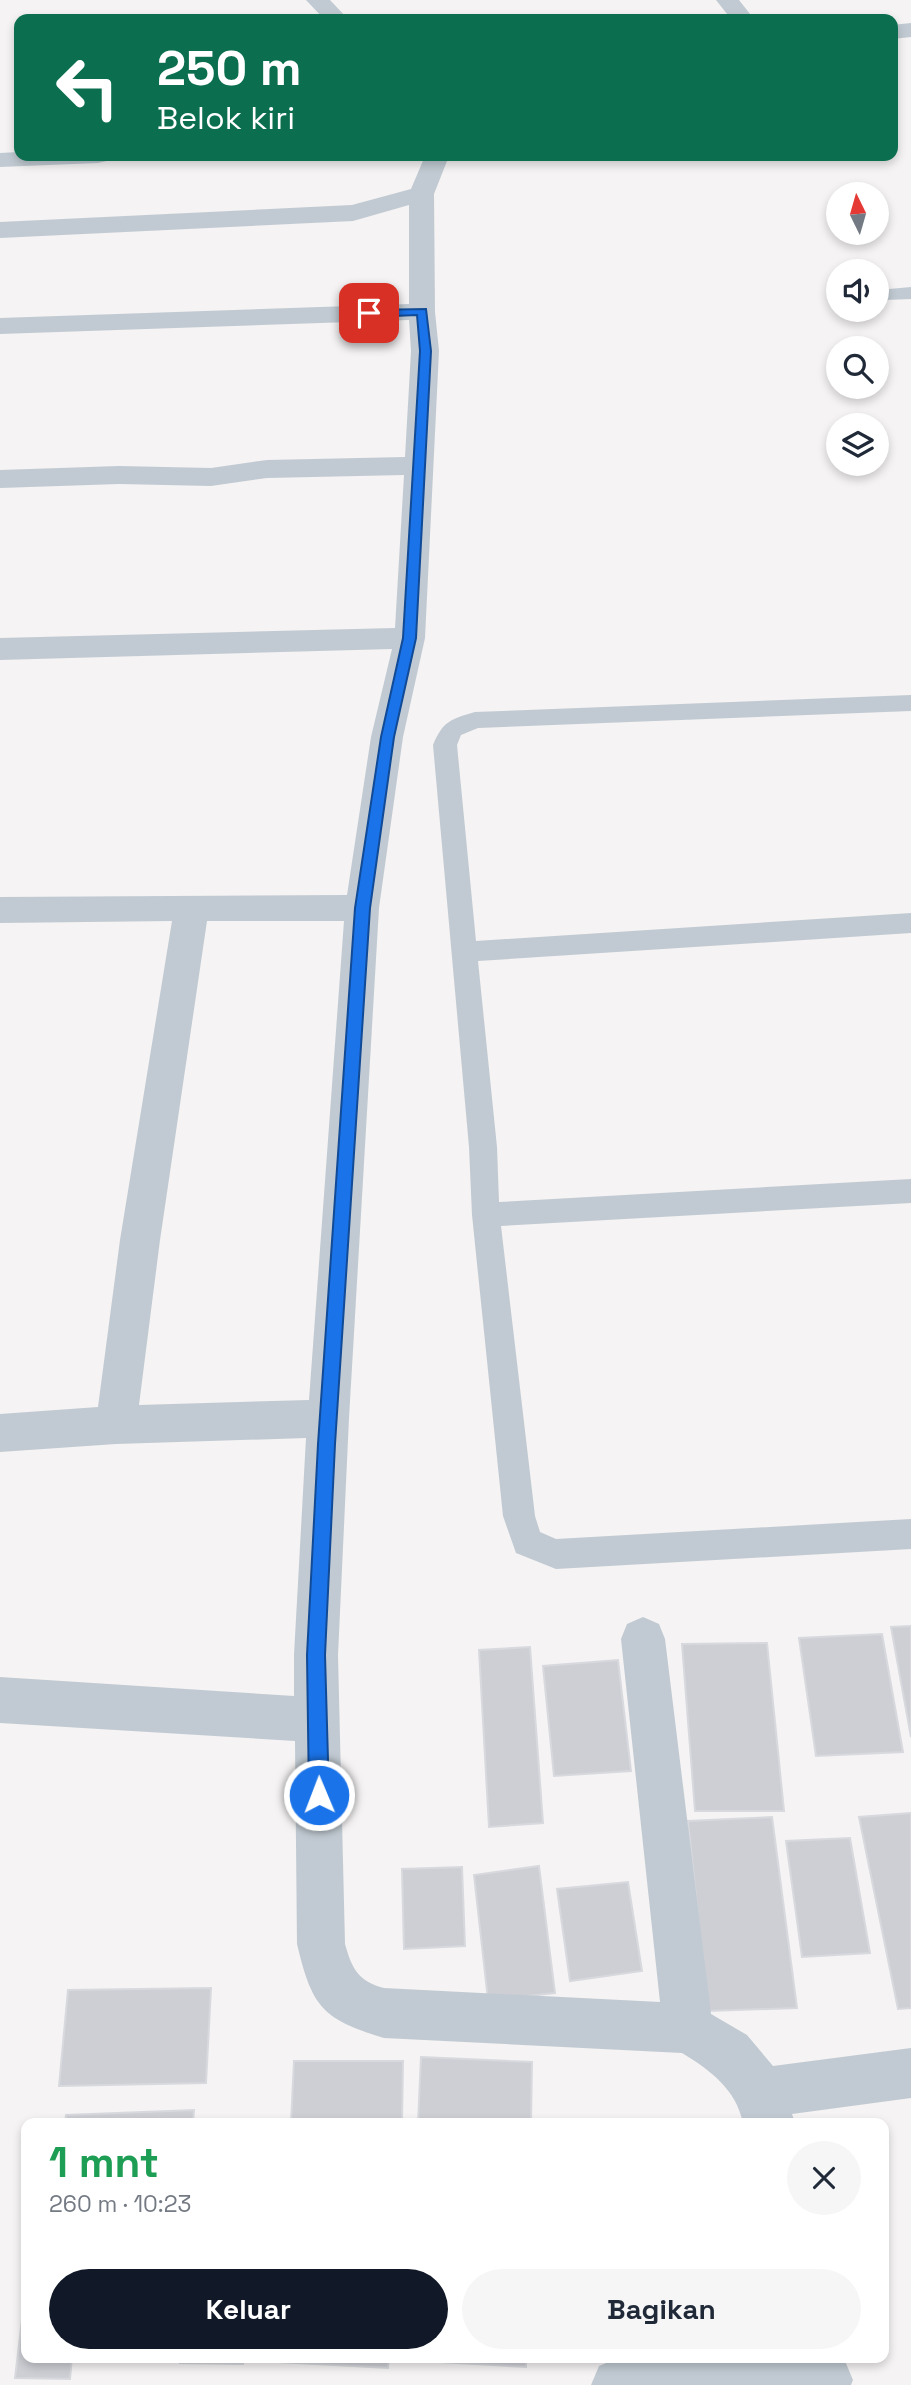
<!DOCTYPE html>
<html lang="id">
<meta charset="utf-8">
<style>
:root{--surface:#fff;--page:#f6f6f7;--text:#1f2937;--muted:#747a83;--accent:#111827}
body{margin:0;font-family:"Space Grotesk",sans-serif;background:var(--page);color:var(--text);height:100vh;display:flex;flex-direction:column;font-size:26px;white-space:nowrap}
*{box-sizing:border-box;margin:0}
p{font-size:23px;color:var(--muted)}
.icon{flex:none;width:38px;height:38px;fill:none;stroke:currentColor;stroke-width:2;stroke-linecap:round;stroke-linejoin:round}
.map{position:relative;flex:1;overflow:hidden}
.drawer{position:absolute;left:21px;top:2118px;width:868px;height:245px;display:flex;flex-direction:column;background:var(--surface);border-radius:14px;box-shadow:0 4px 10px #0003}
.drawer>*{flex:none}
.banner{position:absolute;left:14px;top:14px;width:884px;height:147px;border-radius:14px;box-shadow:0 4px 10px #0003;background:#0b6e4f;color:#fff;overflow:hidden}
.needle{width:46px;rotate:355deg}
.buttons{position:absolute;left:826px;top:182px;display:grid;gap:14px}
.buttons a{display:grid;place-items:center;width:63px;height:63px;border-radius:50%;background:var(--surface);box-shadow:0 4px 10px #0003;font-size:35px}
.pin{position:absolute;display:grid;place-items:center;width:60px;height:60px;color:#fff;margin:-30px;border-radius:14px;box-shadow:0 4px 10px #0006}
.me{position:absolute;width:77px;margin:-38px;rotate:359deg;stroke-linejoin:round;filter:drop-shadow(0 0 5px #0008)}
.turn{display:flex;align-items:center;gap:24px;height:147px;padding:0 28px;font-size:32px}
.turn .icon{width:91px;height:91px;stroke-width:2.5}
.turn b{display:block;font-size:49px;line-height:60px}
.round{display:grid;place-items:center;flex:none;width:74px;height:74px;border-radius:37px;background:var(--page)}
.overview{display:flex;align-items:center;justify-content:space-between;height:119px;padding:0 28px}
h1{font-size:42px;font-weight:800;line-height:52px;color:#1e9e55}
.primary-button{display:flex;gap:14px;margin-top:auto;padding:14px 28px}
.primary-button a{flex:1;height:80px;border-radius:42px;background:var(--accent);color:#fff;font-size:28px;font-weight:800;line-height:80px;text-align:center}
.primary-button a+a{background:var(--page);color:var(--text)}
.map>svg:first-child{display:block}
</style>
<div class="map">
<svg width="911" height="2385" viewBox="0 0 911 2385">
<rect width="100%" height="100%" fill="#f5f3f3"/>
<path fill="#cdcfd5" stroke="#d7d9de" stroke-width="2" d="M911 1626V1737L891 1627Z
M882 1634 903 1752 816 1756 799 1638Z
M767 1643 784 1811H695L682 1644Z
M530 1647 543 1823 489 1827 479 1650Z
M618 1660 631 1771 554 1776 543 1666Z
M911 1813V2008L898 2009 859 1817Z
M772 1817 797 2008 708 2011 688 1821Z
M850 1838 870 1953 802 1957 786 1841Z
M539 1866 555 1993 488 2000 474 1875Z
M462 1867 465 1946 404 1949 402 1869Z
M628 1882 642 1971 570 1981 557 1889Z
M211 1988 206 2083 59 2086 68 1990Z
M421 2057 532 2062 531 2123H418Z
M294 2061H403L402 2123H291Z
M194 2110 193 2123H65L66 2115Z
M26 2286V2357H72L70 2379 15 2378Z
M180 2357H243V2364L180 2363Z
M279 2357H389L388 2368 279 2362Z
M406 2357H526V2367L406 2360Z"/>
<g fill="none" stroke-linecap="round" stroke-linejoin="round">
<path fill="#c1cad2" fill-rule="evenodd" d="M911 287V299L885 300 877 296 878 290Z
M911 695V711L478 728 461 735 457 745 476 941 911 913V933L478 961 497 1147 499 1202 911 1179V1203L501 1226 535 1516 540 1532 556 1539 911 1519V1549L556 1569 516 1553 503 1516 472 1215 469 1147 433 745C443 721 451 719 475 712Z"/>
<path fill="#c1cad2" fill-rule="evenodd" d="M306 0H330L348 19H324Z
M716 0H739L754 19H731Z
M911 23V37L892 39V25Z
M19 152V156H110L107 161 98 163 0 167V153Z
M425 156H449L434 194 435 312 439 351 425 638 403 737 379 908 349 1418 338 1655 345 1944C352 1969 358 1981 384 1988L660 2002 621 1639 627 1624 643 1617 659 1624 665 1639 711 2014 747 2035 773 2066 911 2048V2098L792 2114 795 2123H743C736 2089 710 2070 682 2053L384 2038C322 2019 312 2007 297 1944L295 1741 0 1723V1677L294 1696V1655L306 1438 116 1444 0 1452V1414L98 1407 120 1240 172 921 0 923V897L347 895 371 737 392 649 0 660V638L395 628 404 475 267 478 211 486 119 484 0 488V470L119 466 211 468 267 460 405 457 411 351 409 320 0 334V318L409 304V205L353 221 0 238V222L352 205 411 189ZM207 921H344L309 1400 139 1405 160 1240Z
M634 2357H837L845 2361 853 2380 851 2385H591L599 2366 618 2358Z"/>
</g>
<path fill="#1a73e8" stroke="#114b97" stroke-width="2" d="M426 309 431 351 416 638 394 737 370 908 335 1444 325 1655 329 1795 326 1802 319 1804 312 1802 309 1795 307 1655 318 1444 355 908 381 737 403 638 420 351 417 315 369 317 364 313 369 310Z"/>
</svg>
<div class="buttons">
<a><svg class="needle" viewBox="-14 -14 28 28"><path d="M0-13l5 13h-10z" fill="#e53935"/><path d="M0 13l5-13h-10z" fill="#747a83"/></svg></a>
<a><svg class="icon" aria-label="sound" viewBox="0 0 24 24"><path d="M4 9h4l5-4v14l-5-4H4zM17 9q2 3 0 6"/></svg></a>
<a><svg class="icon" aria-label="search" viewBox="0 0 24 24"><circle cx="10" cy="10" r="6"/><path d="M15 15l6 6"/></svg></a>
<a><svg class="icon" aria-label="layers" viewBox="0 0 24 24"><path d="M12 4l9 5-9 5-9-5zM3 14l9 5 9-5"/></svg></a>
</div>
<div class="pin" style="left:369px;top:313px;background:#d93025"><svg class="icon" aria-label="arrive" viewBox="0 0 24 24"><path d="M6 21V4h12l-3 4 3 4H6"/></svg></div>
<svg class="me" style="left:319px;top:1795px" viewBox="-20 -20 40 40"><circle r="17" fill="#1a73e8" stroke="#fff" stroke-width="3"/><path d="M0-11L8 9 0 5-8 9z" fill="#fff"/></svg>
<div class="banner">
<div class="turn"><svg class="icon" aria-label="left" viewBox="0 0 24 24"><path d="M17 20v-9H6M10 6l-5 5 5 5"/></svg><div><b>250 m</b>Belok kiri</div></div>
</div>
<section class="drawer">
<div class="overview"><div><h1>1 mnt</h1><p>260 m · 10:23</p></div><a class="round"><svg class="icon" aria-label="close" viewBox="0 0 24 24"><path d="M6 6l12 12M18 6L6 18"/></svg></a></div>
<div class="primary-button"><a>Keluar</a><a>Bagikan</a></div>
</section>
</div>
